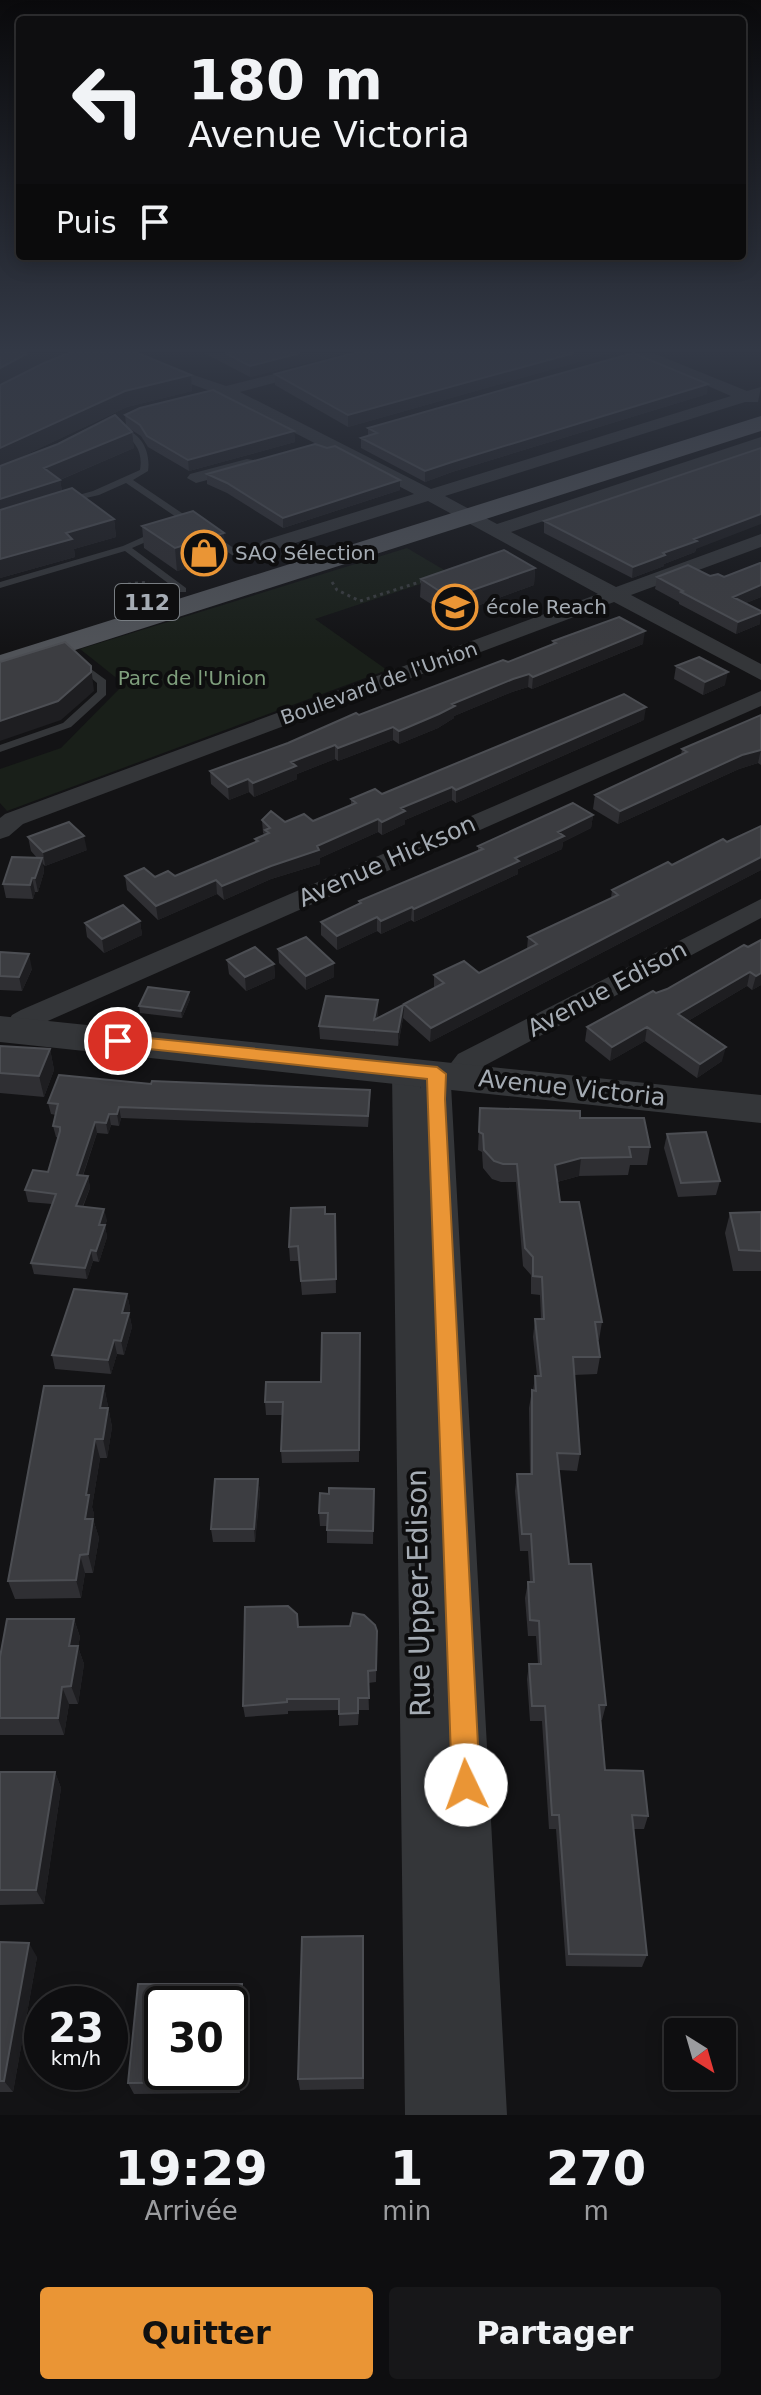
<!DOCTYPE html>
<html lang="fr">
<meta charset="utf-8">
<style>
:root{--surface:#0e0e10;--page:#171719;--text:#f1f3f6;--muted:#9b9c9f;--line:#2e2e30;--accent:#ea9535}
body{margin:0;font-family:"DejaVu Sans",sans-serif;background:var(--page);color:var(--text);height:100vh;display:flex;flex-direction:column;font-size:30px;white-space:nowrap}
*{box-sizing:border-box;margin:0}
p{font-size:26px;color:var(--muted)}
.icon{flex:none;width:44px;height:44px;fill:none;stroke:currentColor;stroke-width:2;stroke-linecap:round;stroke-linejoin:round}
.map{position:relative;height:2115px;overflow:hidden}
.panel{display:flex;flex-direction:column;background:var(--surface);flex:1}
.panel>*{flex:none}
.guide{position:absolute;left:16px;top:16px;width:730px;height:244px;border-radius:8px;box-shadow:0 4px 20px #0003,0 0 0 2px var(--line);background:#0e0e10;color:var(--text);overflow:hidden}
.needle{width:52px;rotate:143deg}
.fabs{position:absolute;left:664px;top:2018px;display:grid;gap:16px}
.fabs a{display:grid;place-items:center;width:72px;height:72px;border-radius:8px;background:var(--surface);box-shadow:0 4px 20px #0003,0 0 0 2px var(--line);font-size:40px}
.speed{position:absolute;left:24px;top:1986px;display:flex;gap:16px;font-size:40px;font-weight:700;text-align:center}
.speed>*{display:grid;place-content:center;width:104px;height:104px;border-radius:50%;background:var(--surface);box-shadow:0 4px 20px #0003,0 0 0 2px var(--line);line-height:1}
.speed small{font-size:20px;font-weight:400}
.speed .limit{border:4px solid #111;border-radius:12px;background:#fff;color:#111}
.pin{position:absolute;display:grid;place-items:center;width:68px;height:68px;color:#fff;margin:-34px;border:4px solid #fff;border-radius:50%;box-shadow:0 2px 8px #0007}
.me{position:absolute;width:88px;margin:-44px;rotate:357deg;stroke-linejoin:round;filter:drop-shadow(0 0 6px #0008)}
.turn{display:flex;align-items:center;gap:28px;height:168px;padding:0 40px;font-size:36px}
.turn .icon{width:104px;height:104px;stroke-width:2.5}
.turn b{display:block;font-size:56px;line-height:68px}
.then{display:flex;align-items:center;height:76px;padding:0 40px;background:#0003;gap:16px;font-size:30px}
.eta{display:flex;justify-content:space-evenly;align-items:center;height:136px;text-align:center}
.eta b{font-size:48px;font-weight:600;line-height:56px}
.button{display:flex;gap:16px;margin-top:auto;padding:16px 40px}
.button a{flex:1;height:92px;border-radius:8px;background:var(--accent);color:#111;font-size:32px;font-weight:600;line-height:92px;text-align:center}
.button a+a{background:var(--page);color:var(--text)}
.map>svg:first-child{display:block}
</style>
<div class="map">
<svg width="761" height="2115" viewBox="0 0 761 2115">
<rect width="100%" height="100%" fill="#131315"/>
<path fill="#191f19" d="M407 548 451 574 315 619 387 670 7 811 0 803V769L61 748 124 684 80 649Z"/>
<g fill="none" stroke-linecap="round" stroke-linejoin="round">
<path stroke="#3a3d40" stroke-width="3" stroke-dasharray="3 4" stroke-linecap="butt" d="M332 582 337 590 360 601 423 581
M128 584 149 582"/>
<path fill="#343639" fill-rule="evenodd" d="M120 428C141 431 151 452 148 471L133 480 241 553 278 559V563L235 557 126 483 99 495 64 503V499L93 491 140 470C143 452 136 441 120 432Z
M161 529 164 530V534L132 548 186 588V592H180L125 551 0 588V582L123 546Z
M80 661 106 680V695L71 727 0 752V745L63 723 97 692V683L75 664Z"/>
<path fill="#343639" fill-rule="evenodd" d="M107 353H129L226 386 359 353H385L240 392 431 489 731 396 632 353H653L747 391 761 387 758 402H745L445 496 497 524 761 437V448L511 532 616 587 761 534V547L631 595 761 664V680L614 602 23 824 9 836 0 839V818L5 814 598 594 428 501 276 549H262L259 545 262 541 414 494 223 396H211L210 391Z
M247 459 253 460 256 464 253 468 196 483 187 478 190 474Z
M761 691V706L41 1024 34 1028 28 1037 18 1040 8 1037 3 1030 12 1015 21 1010Z
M761 899V918L480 1068 469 1084 451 1085 507 2115H405L392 1071 396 1063 407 1060 418 1063C423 1073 420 1079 420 1089L422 1074 426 1066 437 1063 448 1067 458 1054Z"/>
<path fill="#343639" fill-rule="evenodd" d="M0 1016 761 1095V1123L0 1042Z"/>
<path fill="#505358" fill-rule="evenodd" d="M761 416V431L0 674V655Z"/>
</g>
<path fill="#2f2f33" d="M0 353 191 375 192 391 127 407 10 462 126 425 125 415 294 431 295 442 189 471 148 447 141 436 130 429 134 448 60 480 62 491 114 519 116 537 74 549 75 557 0 578Z
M204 353H346L250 377Z
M354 353H610L348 427 275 385V374Z
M707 394 452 472 425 482 361 448V438L368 436V428Z
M207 474 400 490 283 528 227 493 207 484Z
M544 521 696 549 695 552 664 564V566L632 578 544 533Z
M142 526 226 556 177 571 144 548Z
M535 568 534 585 450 616 420 597 421 579Z
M710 576 761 597 746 603 760 624 736 634 679 604V602L655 589 657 577Z
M553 641 643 644 532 689 528 687 512 692 454 716V718L438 728 399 744 393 740 338 761 335 759 297 774V779L254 797 249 792 229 800 211 784 210 771 288 743 359 715 508 662 552 645Z
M676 666 725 685 703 695 674 679Z
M761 715V765L758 763 739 769 618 824 593 809 595 795 681 755 682 749Z
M644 720 456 803 452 800 405 820V824L382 835 378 832 320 858V864L271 879 224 900 217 894 158 920 127 890 125 876H175L255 842V839L265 835 263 833 262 820 285 822 313 821 351 805V799L382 794Z
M593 815 591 828 563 842 562 849 518 869V874L414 922 411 920 381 934 377 931 337 950 321 935V922L359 904V901L478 851V846Z
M761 826V870L430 1042 403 1018 404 1004 434 988V975L479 973 527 949 528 937 611 898 612 890 743 836Z
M28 837 87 850 45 866 43 864 44 872 38 892H35L33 899 6 898 3 884 37 858 31 851Z
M140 921 142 935 104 953 87 937 85 923Z
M761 940V985L752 990 747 986 688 1021 722 1061 697 1078 645 1041 610 1061 585 1041 587 1027 667 989Z
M278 949 334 977 306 990 279 963Z
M0 952 32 969 22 991 0 990Z
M227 960 274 964 275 978 246 991 229 974Z
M190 999 182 1018 140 1013 139 1006Z
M403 1005V1018L398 1046 320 1039 319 1026 378 1013 377 1018Z
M0 1046 50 1049 54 1070 44 1097 0 1093Z
M151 1084 370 1102 368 1127 121 1118 119 1126 111 1125 108 1134 97 1133 83 1176H88L90 1188 83 1207 107 1220 105 1226 107 1237 99 1262 93 1261 87 1279 34 1274 31 1263 52 1204 28 1202 25 1190 48 1172 58 1138 56 1137 53 1126 56 1115 51 1114 48 1103Z
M480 1108 580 1118 650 1147 647 1165H630L628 1175 579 1176 557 1182 560 1202 602 1322 599 1340H598L600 1357 597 1374 574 1375 580 1454 577 1471 559 1470 569 1564 606 1705 602 1720H601L605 1770 648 1816 644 1829H634L647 1955 642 1967 566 1966 556 1829H549L542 1721H530L527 1679 529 1664H538L536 1636H528L525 1598 528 1582H530L528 1551H520L515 1491 517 1474H530L529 1408 532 1390 533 1391 535 1376H537L533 1337 535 1319H541L540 1295 531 1294V1275L523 1266 516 1182H501L492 1179 483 1168 482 1152 478 1150Z
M667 1134 720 1181 716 1195 678 1197 664 1148Z
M761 1212V1271H733L725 1233 730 1213Z
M325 1214H335L336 1293 302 1295 299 1261H290L289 1247Z
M127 1294 130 1308 129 1313 132 1327 124 1355 117 1354 111 1374 55 1369 52 1355Z
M360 1333 359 1462 282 1463 281 1451 282 1415H266L265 1402 321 1382Z
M104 1386 112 1427 107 1458H100L92 1507 94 1514 93 1519 99 1538 93 1573H85L81 1598 15 1599 8 1581Z
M258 1479 260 1492 255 1542H213L211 1529Z
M374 1489 373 1544 327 1543V1526H320L319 1513 329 1494Z
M74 1619 80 1637 78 1647 84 1664 78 1704H69L64 1735H0V1657Z
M298 1627 377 1631 376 1682 368 1683 369 1710H359L358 1725 339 1726V1710L288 1711V1714L245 1717 243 1706Z
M0 1772H55L61 1788 44 1904 0 1905Z
M363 1936 364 2089 300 2090 298 2079Z
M0 1942 37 1957 13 2092H0Z
M245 1997 240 2093 134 2094 128 2083Z"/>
<path fill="#1e1e21" d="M28 353H73L34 367 0 386V368Z
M300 353H346L250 377V366Z
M574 353H610L348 427V415Z
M191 375 192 391 127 407 0 467V448L125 391Z
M708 384 707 394 452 472 425 482V471L452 462Z
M294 431 295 442 189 471 188 460Z
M132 432 134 448 57 481 60 480 63 497 0 517V499L44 468Z
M400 480V490L283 528V518Z
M761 514V524L696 549 695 552 664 564V566L632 578 633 567 694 539Z
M114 519 116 537 74 549 75 557 0 578V559L66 533Z
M224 533 226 556 177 571 175 548Z
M535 568 534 585 450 616V598Z
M761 585V597L731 609 733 597Z
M761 613 760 624 736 634 738 622Z
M645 631 643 644 532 689 533 677Z
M91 666 94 691 61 720 0 741V721Z
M728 672 725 685 703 695 705 682Z
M529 674 528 687 512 692 454 716V718L438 728 399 744V731L452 704 513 679Z
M646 707 644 720 456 803V790Z
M393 727V740L338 761V748Z
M335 745V759L297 774V779L254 797 253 783 291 762Z
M761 749 758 763 739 769 618 824 620 811 742 755Z
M248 779 249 792 229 800 228 787Z
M452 787V800L405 820V824L382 835V822L401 808Z
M593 815 591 828 563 842 562 849 518 869V874L414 922V909L558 832Z
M378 819V832L320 858V864L271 879 224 900 222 886Z
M84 836 87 850 45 866 43 852Z
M761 857V870L430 1042 431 1028Z
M42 858 44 872 38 892 35 878Z
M32 878 35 892 33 899 30 885Z
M216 880 217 894 158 920 156 906Z
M412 907 411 920 381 934V921Z
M377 917V931L337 950V936Z
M140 921 142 935 104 953 102 939Z
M29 954 32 969 22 991 19 977Z
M334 963V977L306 990V976Z
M274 964 275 978 246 991 245 977Z
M750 972 747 986 676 1028 678 1014Z
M761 973V985L752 990 756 976Z
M189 992 190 999 182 1018 181 1011Z
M378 1000V1013L374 1033V1020Z
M403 1005V1018L398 1046V1032Z
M647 1027 645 1041 610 1061 612 1047Z
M726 1047 722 1061 697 1078 700 1064Z
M50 1049 54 1070 44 1097 39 1076Z
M119 1107 121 1118 119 1126 117 1114Z
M109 1114 111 1125 108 1134 106 1123Z
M95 1122 97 1133 79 1186 77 1175Z
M581 1158 579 1176 553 1183 555 1165Z
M88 1176 90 1188 78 1217 76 1206Z
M104 1209 107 1220 105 1226 107 1237 99 1262 96 1251 99 1225Z
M91 1250 93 1261 87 1279 85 1268Z
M127 1294 130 1308 125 1327 122 1313Z
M129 1313 132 1327 124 1355 121 1341Z
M114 1340 117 1354 111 1374 108 1360Z
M104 1386 112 1427 107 1458 103 1439 100 1408Z
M95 1439 100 1458 92 1507 94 1514 91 1535 93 1519 99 1538 93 1573 88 1554 85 1519 86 1495Z
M258 1479 260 1492 255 1542 254 1529Z
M80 1555 85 1573 81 1598 76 1580Z
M74 1619 80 1637 78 1647 84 1664 78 1704 71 1686 69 1646Z
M62 1687 69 1704 64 1735 58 1718Z
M55 1772 61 1788 44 1904 36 1890Z
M29 1943 37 1957 13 2092 4 2081Z
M242 1984 245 1997 240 2093 236 2082Z"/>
<path fill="#3c3d41" stroke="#4c4e53" stroke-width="2" fill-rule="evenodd" d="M0 353H28L0 368Z
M69 353H138L191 375 125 391 0 448V385L44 363Z
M225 353H300L250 366Z
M354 353H574L348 415 275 374Z
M633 353 708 384 452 462 425 471 361 438 377 433 368 428Z
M213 390 294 431 188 460 147 436 140 425 125 415 140 408Z
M115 415 132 432 44 468 60 480 0 499V466L58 444Z
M315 444 327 448 335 446 400 480 283 518 227 483 207 474Z
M761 448V514L694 539 697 541 663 553 665 555 633 567 544 521Z
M72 488 114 519 66 533 72 539 0 559V510Z
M193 511 224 533 175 548 142 526Z
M504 550 535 568 450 598 421 579Z
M760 563H761V585L733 597 761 611V613L738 622 681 592 683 591 657 577 688 565 710 576 718 574 724 577Z
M619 617 645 631 533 677 529 674 513 679 452 704 455 706 439 714 399 731 393 727 338 748 335 745 291 762 296 766 253 783 248 779 228 787 210 771 288 743 356 713 359 715 503 660 508 662 556 643 553 641Z
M65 642 91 666V672L58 701 0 721V662Z
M699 657 728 672 705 682 676 666Z
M624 694 646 707 456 790 452 787 401 808 405 811 382 822 378 819 317 846 319 850 271 866 222 886 216 880 156 906 125 876 144 868 155 877 168 871 175 876 258 841 255 839 269 833 265 830 270 828 262 820 271 811 285 822 304 814 313 821 356 803 351 799 375 789 382 794Z
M761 715V750L742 755 620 811 595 795 687 752 682 749Z
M573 803 593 815 558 832 564 836 515 858 519 861 414 909 412 907 381 921 377 917 337 936 321 922 361 903 359 901 483 849 478 846Z
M69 822 84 836 43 852 28 837Z
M761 826V857L431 1028 404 1004 444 983 434 975 464 961 479 973 537 944 528 937 618 895 612 890 668 862 672 865 723 839 727 842Z
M12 857 42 858 35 878H32L30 885 3 884Z
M123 905 140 921 102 939 85 923Z
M306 937 334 963 306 976 278 949Z
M761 940V973L756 976 750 972 678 1014 726 1047 700 1064 647 1027 612 1047 587 1027 653 991 656 993 667 989 744 945 748 947Z
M255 947 274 964 245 977 227 960Z
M0 952 29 954 19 977 0 976Z
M148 987 189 992 181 1011 139 1006Z
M326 996 378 1000 374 1020 403 1005 398 1032 319 1026Z
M0 1046 50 1049 39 1076 0 1073Z
M59 1075 151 1084 152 1081 370 1090 368 1116 119 1107 117 1114H109L106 1123 95 1122 77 1175 88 1176 76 1206 104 1209 99 1225H105L96 1251 91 1250 85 1268 31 1263 56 1194 25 1190 33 1170 48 1172 60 1131V1127L53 1126 58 1104 48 1103Z
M480 1108 580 1111V1118H644L650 1147H629L631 1157 581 1158 555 1165 560 1202H579L602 1322H595L600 1357H573L580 1454 557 1453 569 1564H591L606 1705H599L605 1770 643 1771 648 1816 632 1815 647 1955 569 1954 559 1815H552L545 1706H532L529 1664H541L539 1621 530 1620 528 1582H534L531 1534H522L517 1474H532V1390L536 1391 535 1376H541L535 1319H544L542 1277 533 1276V1257L525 1248 517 1164H503L494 1161 484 1150 483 1134 479 1132Z
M706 1132 720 1181 681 1183 667 1134Z
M325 1207V1214H335L336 1279 301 1281 298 1246 289 1247 291 1208Z
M761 1212V1251L739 1250 730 1213Z
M74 1289 127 1294 122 1313H129L121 1341 114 1340 108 1360 52 1355Z
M322 1333H360L359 1450 281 1451 283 1402H265L266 1382H321Z
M44 1386H104L100 1408H108L103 1439H95L86 1495H89L85 1519H93L88 1554 80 1555 76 1580 8 1581Z
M215 1479H258L254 1529H211Z
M329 1488 374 1489 373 1531 327 1530 328 1513H319L320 1493 329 1494Z
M288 1606 297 1614 298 1627 350 1626 353 1613 364 1615 375 1625 377 1631 376 1670 368 1671 369 1698H358V1713L339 1714V1699H287V1702L243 1706 245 1607Z
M7 1619H74L69 1646H78L71 1686 62 1687 58 1718H0V1657Z
M0 1772H55L36 1890H0Z
M363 1936V2078L298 2079 302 1937Z
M0 1942 29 1943 4 2081H0Z
M138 1984H242L236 2082 128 2083ZM162 2004H230V2072H162Z"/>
<linearGradient id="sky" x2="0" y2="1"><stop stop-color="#0a0a0c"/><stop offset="0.54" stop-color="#333946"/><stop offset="1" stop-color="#333946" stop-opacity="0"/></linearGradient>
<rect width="761" height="649" fill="url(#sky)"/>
<path fill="#ea9535" stroke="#986122" stroke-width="2" d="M118 1035 437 1067 446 1074 445 1099 480 1785 476 1795 466 1799 456 1795 452 1785 427 1079 112 1045 109 1041Z"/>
<defs>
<g id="shop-ring" transform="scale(2.3)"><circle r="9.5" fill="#0e0e0f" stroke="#ea9535" stroke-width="1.5"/><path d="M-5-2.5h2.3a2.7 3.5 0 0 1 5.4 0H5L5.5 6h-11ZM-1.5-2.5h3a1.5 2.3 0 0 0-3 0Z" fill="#ea9535"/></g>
<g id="school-ring" transform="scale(2.3)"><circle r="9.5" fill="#0e0e0f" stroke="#ea9535" stroke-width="1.5"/><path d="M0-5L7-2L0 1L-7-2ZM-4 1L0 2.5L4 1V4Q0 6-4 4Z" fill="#ea9535"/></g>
</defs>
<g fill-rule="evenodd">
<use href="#shop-ring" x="204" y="553"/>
<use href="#school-ring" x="455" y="607"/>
</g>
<g text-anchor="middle" stroke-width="8" stroke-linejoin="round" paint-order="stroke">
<g font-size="20" fill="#a5acb4" stroke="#0e0e0f" text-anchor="start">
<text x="235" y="560">SAQ Sélection</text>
<text x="486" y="614">école Reach</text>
</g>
<g font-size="20" fill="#7f9f7d" stroke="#0e0e0f">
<text x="192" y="685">Parc de l'Union</text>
</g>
<g font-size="20" fill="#a5acb4" stroke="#0e0e0f">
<text transform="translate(379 683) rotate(-20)" y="7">Boulevard de l'Union</text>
</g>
<rect fill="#0e0e0f" stroke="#787d82" stroke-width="2" x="115" y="584" width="64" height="36" rx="6"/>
<g font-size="22" font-weight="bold" fill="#a5acb4">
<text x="147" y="610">112</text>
</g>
<g font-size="24" fill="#a5acb4" stroke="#0e0e0f">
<text transform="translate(387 861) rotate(-24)" y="8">Avenue Hickson</text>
<text transform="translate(607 989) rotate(-28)" y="8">Avenue Edison</text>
<text transform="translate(572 1088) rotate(6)" y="8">Avenue Victoria</text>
</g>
<g font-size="28" fill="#a5acb4" stroke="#0e0e0f">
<text transform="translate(418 1593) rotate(-91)" y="10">Rue Upper-Edison</text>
</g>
</g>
</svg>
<div class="fabs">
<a><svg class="needle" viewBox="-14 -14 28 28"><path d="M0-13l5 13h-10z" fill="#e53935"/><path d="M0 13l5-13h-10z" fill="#9b9c9f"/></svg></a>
</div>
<div class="speed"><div>23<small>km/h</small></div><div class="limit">30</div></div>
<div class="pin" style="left:118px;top:1041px;background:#d93025"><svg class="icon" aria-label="arrive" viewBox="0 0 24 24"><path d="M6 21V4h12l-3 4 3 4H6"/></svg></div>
<svg class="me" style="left:466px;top:1785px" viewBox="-20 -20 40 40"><circle r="19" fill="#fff"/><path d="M0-13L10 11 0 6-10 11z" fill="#ea9535"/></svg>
<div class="guide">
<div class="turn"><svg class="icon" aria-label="left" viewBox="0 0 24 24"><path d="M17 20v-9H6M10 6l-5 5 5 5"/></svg><div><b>180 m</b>Avenue Victoria</div></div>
<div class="then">Puis<svg class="icon" aria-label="arrive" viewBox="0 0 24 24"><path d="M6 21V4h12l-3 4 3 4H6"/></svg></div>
</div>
</div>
<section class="panel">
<div class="eta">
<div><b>19:29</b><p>Arrivée</p></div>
<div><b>1</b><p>min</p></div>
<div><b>270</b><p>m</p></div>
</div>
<div class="button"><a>Quitter</a><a>Partager</a></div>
</section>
